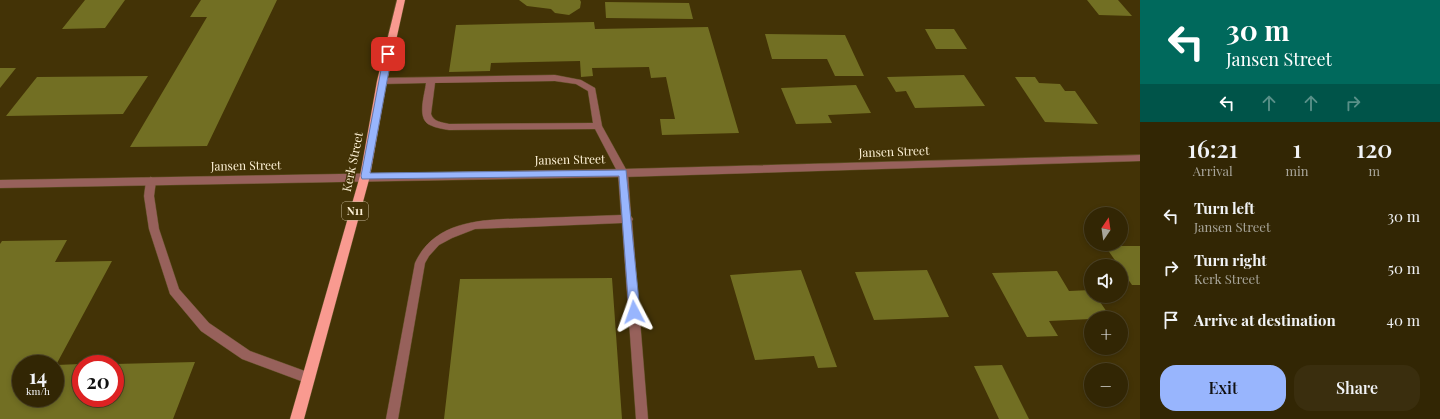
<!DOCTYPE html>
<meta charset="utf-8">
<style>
:root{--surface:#322604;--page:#3a2e0e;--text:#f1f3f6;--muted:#a8a59a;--line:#4d4326;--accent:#98b5fd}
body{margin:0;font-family:"Playfair Display",serif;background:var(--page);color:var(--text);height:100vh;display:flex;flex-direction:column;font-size:15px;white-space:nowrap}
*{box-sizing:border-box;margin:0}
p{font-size:13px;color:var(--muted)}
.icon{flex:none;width:22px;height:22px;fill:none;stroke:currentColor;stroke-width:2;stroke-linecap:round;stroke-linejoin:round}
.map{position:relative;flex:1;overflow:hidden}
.drawer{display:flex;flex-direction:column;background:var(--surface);width:300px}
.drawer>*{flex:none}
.top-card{background:#00695c;color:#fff;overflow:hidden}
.needle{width:26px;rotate:13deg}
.fabs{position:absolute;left:1084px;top:207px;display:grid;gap:8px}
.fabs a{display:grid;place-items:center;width:44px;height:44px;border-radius:50%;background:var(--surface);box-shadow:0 2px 6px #0003,0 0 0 1px var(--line);font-size:20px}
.speed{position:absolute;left:12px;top:355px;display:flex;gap:8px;font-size:20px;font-weight:700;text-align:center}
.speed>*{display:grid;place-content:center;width:52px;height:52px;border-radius:50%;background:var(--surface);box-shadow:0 2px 6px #0003,0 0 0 1px var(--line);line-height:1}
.speed small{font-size:10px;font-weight:400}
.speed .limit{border:6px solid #d22;background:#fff;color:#111}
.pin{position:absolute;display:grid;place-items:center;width:34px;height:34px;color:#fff;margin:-17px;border-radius:8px;box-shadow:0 2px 6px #0006}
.me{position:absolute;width:44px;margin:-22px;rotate:356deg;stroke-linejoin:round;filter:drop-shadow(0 0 3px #0008)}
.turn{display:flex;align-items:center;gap:14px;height:84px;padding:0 20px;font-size:18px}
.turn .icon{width:52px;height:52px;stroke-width:2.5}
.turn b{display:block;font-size:28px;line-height:34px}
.lanes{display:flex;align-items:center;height:38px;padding:0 20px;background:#0003;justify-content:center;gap:20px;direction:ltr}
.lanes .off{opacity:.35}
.eta{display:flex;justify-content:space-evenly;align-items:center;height:68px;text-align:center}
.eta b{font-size:24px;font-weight:600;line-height:28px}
.action{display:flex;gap:8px;margin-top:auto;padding:8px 20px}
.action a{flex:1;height:46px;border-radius:16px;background:var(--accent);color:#111;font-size:16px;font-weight:600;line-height:46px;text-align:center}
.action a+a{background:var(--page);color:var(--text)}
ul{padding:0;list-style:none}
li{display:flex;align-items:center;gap:12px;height:52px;padding:0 20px}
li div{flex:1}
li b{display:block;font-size:15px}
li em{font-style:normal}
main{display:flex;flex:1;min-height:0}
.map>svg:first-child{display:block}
</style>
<main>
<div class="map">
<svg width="1140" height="419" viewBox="0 0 1140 419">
<rect width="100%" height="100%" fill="#433306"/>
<path fill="#726f23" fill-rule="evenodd" d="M85 0H125L105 28 62 29Z
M201 0H277L207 146 130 147 207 17H190Z
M519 0H580L581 2 580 8 569 15 555 13 551 9 527 6Z
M1087 0H1118L1132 16 1099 15Z
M605 2 689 3 693 19 606 18Z
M594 22 595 29 708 27 739 133 662 135 660 119H675L666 77 651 78 649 67 592 68 593 76 581 77 580 61 491 63 490 71 449 72 456 25Z
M925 29H954L967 49H936Z
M765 34 845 35 864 76H835L827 59H772Z
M0 68H16L0 88Z
M964 75 985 106 915 108 906 91 896 92 887 77Z
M148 76 123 114 6 116 37 77Z
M1015 77H1035L1039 83 1060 84 1065 91H1075L1098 124 1045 122Z
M856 85 871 113 828 115 832 123 796 124 781 88Z
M67 240 55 262 112 261 56 365 81 364V398H115V364L195 362 173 419H0V244L2 241ZM21 364H55V398H21Z
M1105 246H1140V285H1132L1121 269V266H1119Z
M801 270 837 367 818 368 814 356 755 360 730 275Z
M927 270 949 317 874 320 855 272Z
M1057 271 1069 291 1091 290V296H1096L1111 318 1049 321 1058 336 1027 337 992 273Z
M612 278 622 419H444L460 279Z
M1002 365 1029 419H999L974 366Z"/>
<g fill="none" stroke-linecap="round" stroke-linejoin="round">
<g stroke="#615127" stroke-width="1">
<path id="service" d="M555 75 581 80 595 88 602 126 628 173 631 216 633 219 632 221 648 419H636L622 223 475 229 452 238 439 245 429 256 425 263 398 419H386L415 263C437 215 494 220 539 218 566 217 594 216 621 215L618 173 595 129 449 130C443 129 436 128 430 125 416 119 425 94 426 83L382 84 378 81 382 78ZM555 81 576 84 588 91 593 123 449 124C441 122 434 122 431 114L435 83Z
M151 177 156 181 154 196 159 229 179 289 209 323 250 351 313 374 315 378 313 382 309 384 242 359 201 331 170 294 149 229 144 196 146 181Z"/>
</g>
<g stroke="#615127" stroke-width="1">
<path id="minor" d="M1140 155V161L623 177 0 188V180L623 169Z"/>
</g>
<g stroke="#615127" stroke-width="1">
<path id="trunk" d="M397 0H405L387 81 370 176 304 419H290L360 176 377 81Z"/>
</g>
<use href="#service" fill="#97615b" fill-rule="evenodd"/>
<use href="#minor" fill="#97615b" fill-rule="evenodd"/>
<use href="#trunk" fill="#f99a90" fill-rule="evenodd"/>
</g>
<path fill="#98b5fd" stroke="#6376a4" d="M388 52 392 54 370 173 626 170 640 312 638 315 634 316 631 315 629 312 619 176 362 179 361 176 384 54Z"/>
<g text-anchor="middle" stroke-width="3" stroke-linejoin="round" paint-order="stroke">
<rect fill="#433306" stroke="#c5b897" stroke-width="1" x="342" y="202" width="26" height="18" rx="3"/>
<g font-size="11" font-weight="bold" fill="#fdf1d5">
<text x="355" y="215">N11</text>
</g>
<g font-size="12" fill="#fdf1d5" stroke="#433306">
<text transform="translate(894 152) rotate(-2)" y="4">Jansen Street</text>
<text transform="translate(570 160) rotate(-1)" y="4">Jansen Street</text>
<text transform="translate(353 162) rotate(-78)" y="4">Kerk Street</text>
<text transform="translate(246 166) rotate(-1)" y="4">Jansen Street</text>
</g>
</g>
</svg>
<div class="fabs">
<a><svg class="needle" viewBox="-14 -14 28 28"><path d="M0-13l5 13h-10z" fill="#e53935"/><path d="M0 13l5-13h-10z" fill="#a8a59a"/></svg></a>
<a><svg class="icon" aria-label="sound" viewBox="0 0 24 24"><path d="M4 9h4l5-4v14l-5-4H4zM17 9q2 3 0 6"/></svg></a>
<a>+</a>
<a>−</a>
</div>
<div class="speed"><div>14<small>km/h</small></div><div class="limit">20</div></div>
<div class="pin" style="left:388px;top:54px;background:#d93025"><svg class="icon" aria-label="arrive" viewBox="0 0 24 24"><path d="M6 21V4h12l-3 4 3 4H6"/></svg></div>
<svg class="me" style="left:634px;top:312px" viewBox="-20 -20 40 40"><path d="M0-17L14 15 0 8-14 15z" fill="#98b5fd" stroke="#fff" stroke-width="4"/></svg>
</div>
<section class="drawer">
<div class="top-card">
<div class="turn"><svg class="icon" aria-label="left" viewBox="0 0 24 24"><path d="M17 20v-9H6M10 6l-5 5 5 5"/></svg><div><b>30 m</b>Jansen Street</div></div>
<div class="lanes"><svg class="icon" aria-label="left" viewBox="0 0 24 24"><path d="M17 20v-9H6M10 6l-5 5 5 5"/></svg><svg class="icon off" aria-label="ahead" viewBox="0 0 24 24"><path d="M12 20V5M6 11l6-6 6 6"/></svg><svg class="icon off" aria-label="ahead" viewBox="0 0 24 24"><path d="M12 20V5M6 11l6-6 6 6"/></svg><svg class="icon off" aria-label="right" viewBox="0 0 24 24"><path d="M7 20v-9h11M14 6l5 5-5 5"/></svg></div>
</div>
<div class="eta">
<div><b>16:21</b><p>Arrival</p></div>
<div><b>1</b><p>min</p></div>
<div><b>120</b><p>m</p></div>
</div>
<ul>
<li><svg class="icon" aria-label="left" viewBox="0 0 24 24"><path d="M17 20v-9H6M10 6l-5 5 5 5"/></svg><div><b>Turn left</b><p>Jansen Street</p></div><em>30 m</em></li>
<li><svg class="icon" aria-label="right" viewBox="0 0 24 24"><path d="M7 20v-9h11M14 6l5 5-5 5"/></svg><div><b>Turn right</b><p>Kerk Street</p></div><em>50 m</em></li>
<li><svg class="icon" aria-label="arrive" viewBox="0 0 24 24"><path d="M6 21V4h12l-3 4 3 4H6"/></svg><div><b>Arrive at destination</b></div><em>40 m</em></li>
</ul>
<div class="action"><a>Exit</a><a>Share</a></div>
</section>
</main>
